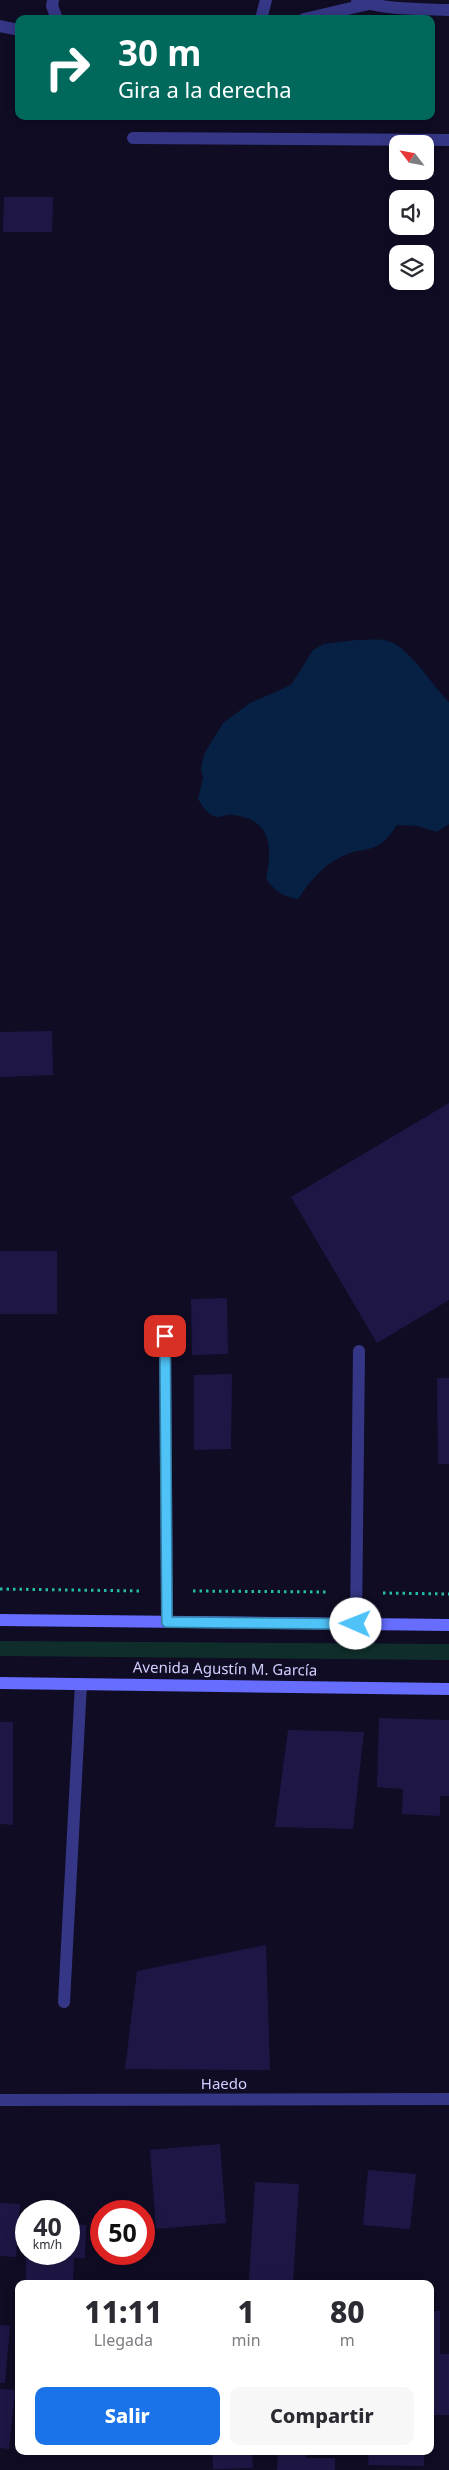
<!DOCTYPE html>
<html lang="es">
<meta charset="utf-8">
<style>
:root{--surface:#fff;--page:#f7f7f7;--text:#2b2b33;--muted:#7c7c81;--accent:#1a73e8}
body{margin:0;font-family:"Noto Sans",sans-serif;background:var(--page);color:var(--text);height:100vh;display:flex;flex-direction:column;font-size:19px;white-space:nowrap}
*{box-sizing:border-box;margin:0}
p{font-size:16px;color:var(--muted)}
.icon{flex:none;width:28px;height:28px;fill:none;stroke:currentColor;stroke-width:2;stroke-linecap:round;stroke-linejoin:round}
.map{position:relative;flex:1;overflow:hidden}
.sheet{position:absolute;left:15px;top:2280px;width:419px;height:175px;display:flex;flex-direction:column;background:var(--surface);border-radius:10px;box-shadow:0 2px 12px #0003}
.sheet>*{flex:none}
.banner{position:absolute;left:15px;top:15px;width:420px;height:105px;border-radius:10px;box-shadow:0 2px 12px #0003;background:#00695c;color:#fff;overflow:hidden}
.needle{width:32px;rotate:302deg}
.buttons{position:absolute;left:389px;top:135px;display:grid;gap:10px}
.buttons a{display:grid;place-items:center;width:45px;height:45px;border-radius:10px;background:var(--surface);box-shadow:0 2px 12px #0003;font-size:25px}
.speed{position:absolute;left:15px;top:2200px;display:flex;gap:10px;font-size:25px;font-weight:700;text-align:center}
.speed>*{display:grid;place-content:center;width:65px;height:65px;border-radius:50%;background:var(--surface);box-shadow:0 2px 12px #0003;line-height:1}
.speed small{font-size:12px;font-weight:400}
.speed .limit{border:8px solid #d22;background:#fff;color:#111}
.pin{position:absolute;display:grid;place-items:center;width:42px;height:42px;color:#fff;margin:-21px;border-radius:10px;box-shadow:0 2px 8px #0006}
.me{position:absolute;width:55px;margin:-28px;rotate:271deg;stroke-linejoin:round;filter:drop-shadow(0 0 4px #0008)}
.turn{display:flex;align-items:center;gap:18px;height:105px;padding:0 20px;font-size:22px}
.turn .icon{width:65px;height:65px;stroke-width:2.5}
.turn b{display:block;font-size:35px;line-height:42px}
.eta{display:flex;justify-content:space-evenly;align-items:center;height:85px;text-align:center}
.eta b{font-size:30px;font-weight:800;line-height:35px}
.action{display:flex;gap:10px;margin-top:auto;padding:10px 20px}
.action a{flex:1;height:58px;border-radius:10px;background:var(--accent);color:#fff;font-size:20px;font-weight:800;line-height:58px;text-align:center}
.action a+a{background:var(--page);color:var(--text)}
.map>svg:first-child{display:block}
</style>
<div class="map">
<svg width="449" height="2470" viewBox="0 0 449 2470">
<rect width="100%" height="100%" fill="#0f0c24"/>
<path fill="#0f2e2b" d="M0 1641 449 1644V1660L0 1656Z"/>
<path fill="#062143" d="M356 640C365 640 375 639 384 640 409 644 431 685 449 702V824L437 832 418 826 397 825C375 859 366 843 339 858 321 867 309 883 298 899 283 897 276 892 266 879 272 847 273 820 233 815 228 814 223 817 217 817 209 816 202 806 198 799L203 778 201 770 204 754 223 723 250 703 291 685 313 650 324 644Z"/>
<path fill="#1e1746" d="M4 197H53L52 232H3Z
M52 1031 53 1075 0 1077V1032Z
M449 1103V1300L377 1343 291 1197Z
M0 1251H57V1314H0Z
M227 1298 228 1354 192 1355 191 1299Z
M232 1374 231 1449 194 1450V1375Z
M437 1378H449V1464H438Z
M379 1718 449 1720V1796H440V1816L402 1814 403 1789 377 1787Z
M0 1722H13V1825L0 1824Z
M288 1730 364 1732 353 1829 275 1827Z
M266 1945 270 2070 125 2069 137 1971Z
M220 2144 226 2223 156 2229 150 2150Z
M368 2170 416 2174 410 2229 363 2225Z
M255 2182 299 2184 293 2284 249 2281Z
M0 2203 20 2204 16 2257 0 2256Z
M69 2224 86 2225 85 2258H74L73 2284H26V2254H69Z
M430 2311H440V2354H449V2415H430Z
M0 2325 10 2326 5 2383H0Z
M0 2389 15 2390 9 2449 0 2448Z
M75 2451H93V2455Z
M212 2451H252L253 2468 213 2469Z
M278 2451H307L306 2458H335V2470H277Z
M369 2451H424V2466L368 2465Z"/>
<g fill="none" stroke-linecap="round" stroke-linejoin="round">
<path stroke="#27bca8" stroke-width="3" stroke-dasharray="2.5 4" stroke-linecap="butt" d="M0 1589 142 1591
M193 1591 329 1592
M383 1593 449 1594"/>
<path stroke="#353786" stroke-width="12" d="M165 1335 167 1622
M356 1624 359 1351
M64 2002 81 1684"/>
<path stroke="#353786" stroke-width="12" d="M53 0 52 6 57 19
M357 0C386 10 419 9 449 10
M261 19 266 0
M304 19 369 4
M0 26 19 30
M133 138 449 140
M0 2100 449 2099"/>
<path stroke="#666dff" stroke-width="12" d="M0 1620 449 1625
M0 1683 449 1689"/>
</g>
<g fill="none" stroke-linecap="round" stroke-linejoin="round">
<g stroke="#337fa1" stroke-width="12">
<path id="route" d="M165 1336 167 1622 356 1624"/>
</g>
<use href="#route" stroke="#4fc3f7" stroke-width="9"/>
</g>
<g text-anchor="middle" stroke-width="5" stroke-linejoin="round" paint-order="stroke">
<g font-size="15" fill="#d1cfff" stroke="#0f0c24">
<text transform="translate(225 1669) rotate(1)" y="5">Avenida Agustín M. García</text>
<text x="224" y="2089">Haedo</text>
</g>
</g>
</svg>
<div class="buttons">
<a><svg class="needle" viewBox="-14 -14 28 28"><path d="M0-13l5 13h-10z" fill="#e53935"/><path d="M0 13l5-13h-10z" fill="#7c7c81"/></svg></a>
<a><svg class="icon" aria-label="sound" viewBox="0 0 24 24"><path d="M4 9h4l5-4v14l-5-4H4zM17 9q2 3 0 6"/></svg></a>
<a><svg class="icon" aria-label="layers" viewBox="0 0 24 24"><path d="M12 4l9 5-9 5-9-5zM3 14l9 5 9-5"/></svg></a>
</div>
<div class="speed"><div>40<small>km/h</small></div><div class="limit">50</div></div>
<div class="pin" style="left:165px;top:1336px;background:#d93025"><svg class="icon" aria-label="arrive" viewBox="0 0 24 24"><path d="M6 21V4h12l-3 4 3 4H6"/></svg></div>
<svg class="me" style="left:356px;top:1624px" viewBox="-20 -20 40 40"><circle r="19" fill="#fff"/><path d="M0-13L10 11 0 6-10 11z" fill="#4fc3f7"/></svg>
<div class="banner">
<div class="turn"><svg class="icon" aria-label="right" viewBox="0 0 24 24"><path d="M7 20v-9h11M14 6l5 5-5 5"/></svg><div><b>30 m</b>Gira a la derecha</div></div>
</div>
<section class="sheet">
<div class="eta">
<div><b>11:11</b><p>Llegada</p></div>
<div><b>1</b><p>min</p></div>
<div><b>80</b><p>m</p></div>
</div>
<div class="action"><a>Salir</a><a>Compartir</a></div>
</section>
</div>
